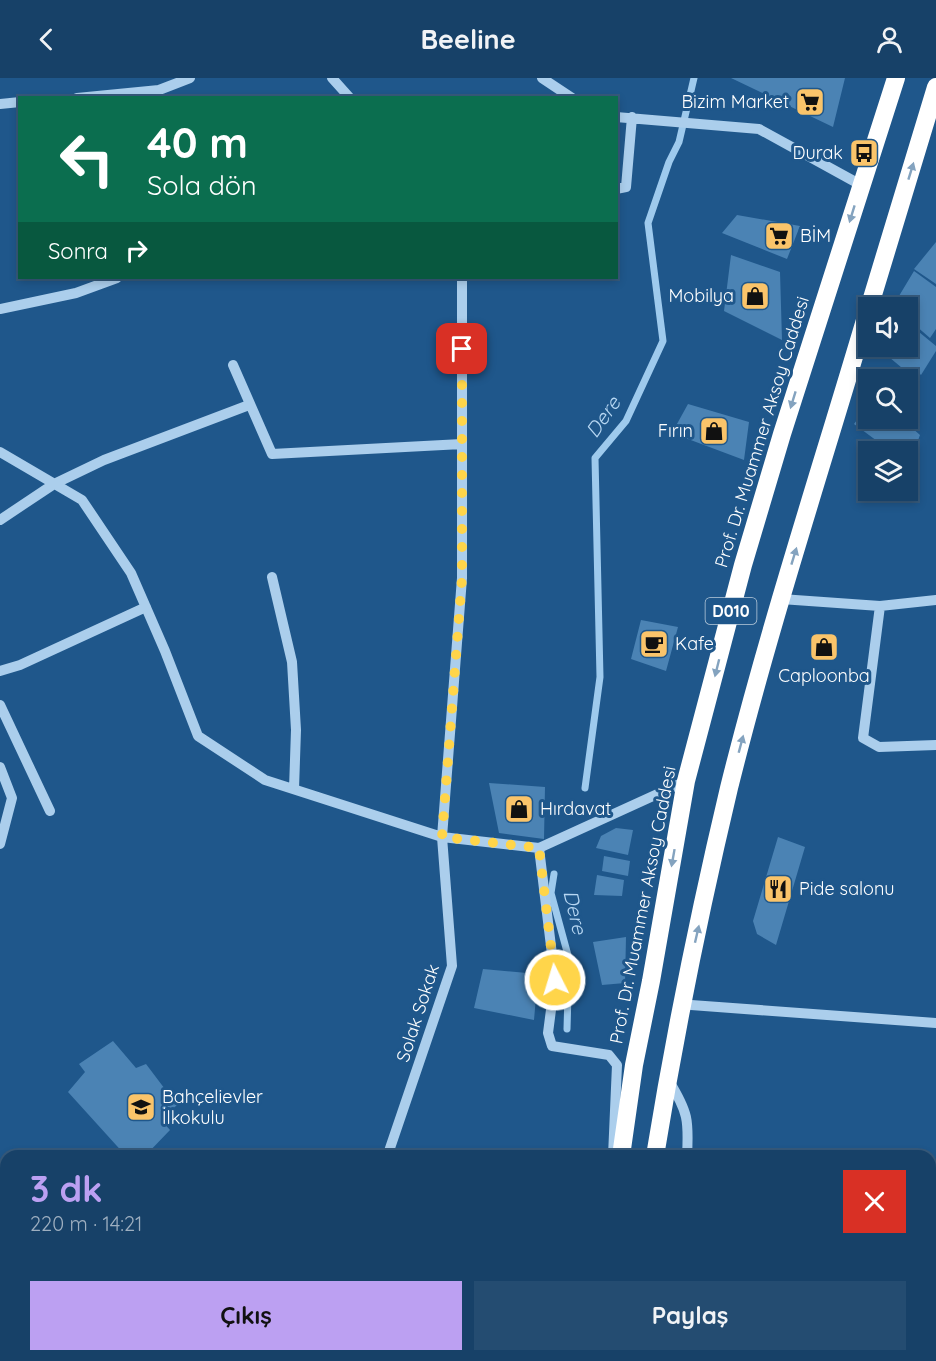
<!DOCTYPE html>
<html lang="tr">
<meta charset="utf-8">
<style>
:root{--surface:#174168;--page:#244c71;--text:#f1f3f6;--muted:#9eafc0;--line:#365a7c;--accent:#bca0f2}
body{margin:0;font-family:Quicksand,sans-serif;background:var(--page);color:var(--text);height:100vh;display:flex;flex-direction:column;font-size:22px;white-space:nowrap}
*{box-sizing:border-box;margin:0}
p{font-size:20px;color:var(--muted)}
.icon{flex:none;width:33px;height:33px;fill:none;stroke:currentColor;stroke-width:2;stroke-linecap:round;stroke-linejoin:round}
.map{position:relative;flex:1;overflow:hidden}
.details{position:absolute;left:0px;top:1072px;width:936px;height:212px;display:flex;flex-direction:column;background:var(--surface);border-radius:18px 18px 0 0;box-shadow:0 3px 9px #0003,0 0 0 2px var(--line)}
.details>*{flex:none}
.hud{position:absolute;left:18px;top:18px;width:600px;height:183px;border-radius:0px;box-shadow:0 3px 9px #0003,0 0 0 2px var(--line);background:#0b6e4f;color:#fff;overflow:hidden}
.fabs{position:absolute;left:858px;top:219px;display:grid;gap:12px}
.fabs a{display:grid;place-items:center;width:60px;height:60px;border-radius:0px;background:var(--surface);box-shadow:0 3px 9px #0003,0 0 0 2px var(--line);font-size:30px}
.pin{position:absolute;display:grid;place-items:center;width:51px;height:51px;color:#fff;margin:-26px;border-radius:12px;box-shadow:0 3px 9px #0006}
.me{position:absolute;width:66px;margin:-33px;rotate:355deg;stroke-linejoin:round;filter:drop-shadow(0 0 4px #0008)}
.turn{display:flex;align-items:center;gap:21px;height:126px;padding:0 30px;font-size:27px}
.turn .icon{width:78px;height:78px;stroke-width:2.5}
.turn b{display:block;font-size:42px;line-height:51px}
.then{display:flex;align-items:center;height:57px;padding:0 30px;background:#0003;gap:12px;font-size:22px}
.round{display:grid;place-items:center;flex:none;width:63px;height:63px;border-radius:0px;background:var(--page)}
.headline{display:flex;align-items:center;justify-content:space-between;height:102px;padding:0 30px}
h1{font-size:36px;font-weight:700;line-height:45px;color:var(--accent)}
.cta{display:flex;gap:12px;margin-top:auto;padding:12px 30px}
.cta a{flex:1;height:69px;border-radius:0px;background:var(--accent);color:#111;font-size:24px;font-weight:700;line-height:69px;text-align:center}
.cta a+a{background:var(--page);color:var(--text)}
header{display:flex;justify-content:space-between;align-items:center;height:78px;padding:0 30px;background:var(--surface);font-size:27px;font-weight:700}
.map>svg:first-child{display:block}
</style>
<header><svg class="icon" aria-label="back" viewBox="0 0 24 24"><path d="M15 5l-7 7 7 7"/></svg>Beeline<svg class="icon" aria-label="person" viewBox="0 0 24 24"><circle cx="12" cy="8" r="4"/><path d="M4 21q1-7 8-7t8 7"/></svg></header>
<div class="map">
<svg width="936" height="1283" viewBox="0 0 936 1283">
<rect width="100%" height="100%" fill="#1f578b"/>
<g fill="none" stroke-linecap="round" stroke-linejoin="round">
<path stroke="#9ecaed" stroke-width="7" d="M585 710 600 599 595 380 626 343 663 263 648 145 669 84 679 64 694 0
M554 796 551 815 569 881 567 951"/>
</g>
<path fill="#4b83b4" d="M731 0H845L833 49Z
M737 137 800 148 787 181 722 155Z
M936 164V206L914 191Z
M731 177 780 194 782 262 724 233Z
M914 193 936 209V251L930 260 908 241V230L893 228Z
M908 245 936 268V273L921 297 917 293 913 299 878 270 908 268Z
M688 326 749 344 744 382 672 355Z
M868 327V340H901L920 357 908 389V374H892L854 346Z
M641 542 678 549 666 593 631 581Z
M489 705 545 709 544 761 499 755Z
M616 750 633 752 628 777 596 770 601 758Z
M778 759 805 769 776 867 757 856 753 843Z
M604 778 630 783 628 798 602 793Z
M597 797 624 802 622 818 594 817Z
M626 859 625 905 602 907 593 864Z
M483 891 538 896 534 942 474 930Z
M113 963 136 990 146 986 177 1027 161 1042 170 1052 145 1078H126L68 1014 85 994 79 986Z
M0 1127 6 1133V1209L0 1214Z"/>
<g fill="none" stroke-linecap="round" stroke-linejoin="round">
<path stroke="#abceec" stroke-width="10" d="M332 0 350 20
M542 0 572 20
M77 20 159 12 190 0
M0 26 20 24
M616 39 759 51 861 107
M616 111 626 109 632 39
M0 231 76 215 117 200
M233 287 272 376 462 366
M0 374 82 422 131 495 165 573 198 658 265 702 442 759 539 770 686 703
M0 442 54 406 104 382 249 327
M272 499 292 584 296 652 294 711
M781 521 880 528 936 522
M880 528 863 660 879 669 936 667
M0 593 20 587 146 529
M0 627 50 733
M0 689 12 720 0 766
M539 770 555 901 548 955 552 968 609 977 617 987 613 1078
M691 927 936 945
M669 1003C688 1034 689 1042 687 1078
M384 1078 388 1076 452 888 442 759 462 500V200
M930 1106 936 1107
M79 1278 80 1283
M18 1283 26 1278
M515 1283 520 1278
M665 1283 666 1278
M877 1283V1278"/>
<path stroke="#fff" stroke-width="18" d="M869 230 936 9
M621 1078 634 987 651 903 686 703 743 487 782 356 896 0
M655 1078C675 955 700 832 729 710 769 549 821 391 868 232
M593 1283 594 1278
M627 1283V1278"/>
</g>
<defs><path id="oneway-solid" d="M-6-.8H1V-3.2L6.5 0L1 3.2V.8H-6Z" transform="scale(1.5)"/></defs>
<g fill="#84a3bf">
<use href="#oneway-solid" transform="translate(911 93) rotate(-73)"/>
<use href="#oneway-solid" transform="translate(852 136) rotate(107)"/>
<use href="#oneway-solid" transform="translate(793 322) rotate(107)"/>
<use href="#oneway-solid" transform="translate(794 478) rotate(-73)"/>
<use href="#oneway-solid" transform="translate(717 590) rotate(104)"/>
<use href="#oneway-solid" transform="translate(741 666) rotate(-75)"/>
<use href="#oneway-solid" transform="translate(673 780) rotate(100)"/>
<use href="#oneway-solid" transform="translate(697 856) rotate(-77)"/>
</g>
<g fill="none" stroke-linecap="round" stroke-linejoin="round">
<path stroke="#ffd54a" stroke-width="10" stroke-dasharray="0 18" d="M462 271V500L442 759 539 770 555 902"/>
</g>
<defs>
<g id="supermarket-square" transform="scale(1.5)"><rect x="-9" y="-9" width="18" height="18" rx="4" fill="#fac46a" stroke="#1f578b"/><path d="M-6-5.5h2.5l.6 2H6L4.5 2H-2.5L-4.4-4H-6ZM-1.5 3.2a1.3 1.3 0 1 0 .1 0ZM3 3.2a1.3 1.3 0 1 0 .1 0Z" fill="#111"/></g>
<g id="bus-square" transform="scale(1.5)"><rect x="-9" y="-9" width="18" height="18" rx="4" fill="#fac46a" stroke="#1f578b"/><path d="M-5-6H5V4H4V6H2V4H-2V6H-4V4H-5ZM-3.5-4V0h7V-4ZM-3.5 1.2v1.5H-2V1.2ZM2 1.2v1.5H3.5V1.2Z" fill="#111"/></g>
<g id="shop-square" transform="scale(1.5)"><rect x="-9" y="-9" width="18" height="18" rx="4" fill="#fac46a" stroke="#1f578b"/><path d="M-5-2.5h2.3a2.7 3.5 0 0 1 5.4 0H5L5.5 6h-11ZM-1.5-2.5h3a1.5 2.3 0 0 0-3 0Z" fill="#111"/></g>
<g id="cafe-square" transform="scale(1.5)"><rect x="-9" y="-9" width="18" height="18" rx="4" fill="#fac46a" stroke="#1f578b"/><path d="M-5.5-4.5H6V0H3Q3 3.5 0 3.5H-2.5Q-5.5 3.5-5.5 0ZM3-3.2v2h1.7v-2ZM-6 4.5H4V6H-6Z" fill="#111"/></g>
<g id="restaurant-square" transform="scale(1.5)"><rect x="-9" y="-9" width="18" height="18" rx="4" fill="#fac46a" stroke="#1f578b"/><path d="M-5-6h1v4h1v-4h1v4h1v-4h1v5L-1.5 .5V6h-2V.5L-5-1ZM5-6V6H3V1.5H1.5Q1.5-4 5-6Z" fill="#111"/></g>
<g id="school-square" transform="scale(1.5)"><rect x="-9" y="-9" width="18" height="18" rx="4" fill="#fac46a" stroke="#1f578b"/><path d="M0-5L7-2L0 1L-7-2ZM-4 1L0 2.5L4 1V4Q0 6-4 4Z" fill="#111"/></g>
</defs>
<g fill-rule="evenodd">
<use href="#supermarket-square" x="810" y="24"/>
<use href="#bus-square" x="864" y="75"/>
<use href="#supermarket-square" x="779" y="158"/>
<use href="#shop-square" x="755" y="218"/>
<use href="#shop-square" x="714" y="353"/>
<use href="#cafe-square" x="654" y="566"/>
<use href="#shop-square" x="824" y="569"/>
<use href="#shop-square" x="519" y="731"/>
<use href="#restaurant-square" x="778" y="811"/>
<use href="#school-square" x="141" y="1029"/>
</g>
<g text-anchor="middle" stroke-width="6" stroke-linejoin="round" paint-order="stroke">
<rect fill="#1f578b" stroke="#bccddc" stroke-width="1.5" x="705.5" y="520" width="51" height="26" rx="4.5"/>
<g font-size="16" font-weight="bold" fill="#fff">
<text x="731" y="539">D010</text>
</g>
<g font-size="18" fill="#fff" stroke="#1f578b" text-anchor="start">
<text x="789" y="30" text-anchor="end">Bizim Market</text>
<text x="843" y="81" text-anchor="end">Durak</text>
<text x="800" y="164">BİM</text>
<text x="734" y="224" text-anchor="end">Mobilya</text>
<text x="693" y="359" text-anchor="end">Fırın</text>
<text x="675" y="572">Kafe</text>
<text x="824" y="604" text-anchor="middle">Caploonba</text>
<text x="540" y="737">Hırdavat</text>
<text x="799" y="817">Pide salonu</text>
<text x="162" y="1025">Bahçelievler<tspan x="162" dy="21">İlkokulu</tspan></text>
</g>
<g font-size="18" fill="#fff" stroke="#1f578b">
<text transform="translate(762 354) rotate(-73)" y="6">Prof. Dr. Muammer Aksoy Caddesi</text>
<text transform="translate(643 827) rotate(-79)" y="6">Prof. Dr. Muammer Aksoy Caddesi</text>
<text transform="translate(418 935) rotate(-72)" y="6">Solak Sokak</text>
</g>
<g font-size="20" font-style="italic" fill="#b7d7f3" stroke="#1f578b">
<text transform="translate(603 339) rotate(-55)" y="7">Dere</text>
<text transform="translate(575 834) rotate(77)" y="7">Dere</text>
</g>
</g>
</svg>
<div class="fabs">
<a><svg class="icon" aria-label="sound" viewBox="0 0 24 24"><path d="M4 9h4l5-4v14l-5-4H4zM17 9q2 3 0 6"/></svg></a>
<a><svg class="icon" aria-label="search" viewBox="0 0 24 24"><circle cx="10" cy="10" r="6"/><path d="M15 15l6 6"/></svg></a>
<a><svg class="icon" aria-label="layers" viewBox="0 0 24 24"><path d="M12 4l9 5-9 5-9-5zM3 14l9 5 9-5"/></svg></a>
</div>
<div class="pin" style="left:462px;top:271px;background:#d93025"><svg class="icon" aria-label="arrive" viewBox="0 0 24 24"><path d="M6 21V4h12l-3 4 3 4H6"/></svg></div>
<svg class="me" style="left:555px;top:902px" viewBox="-20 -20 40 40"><circle r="17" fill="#ffd54a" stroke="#fff" stroke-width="3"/><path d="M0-11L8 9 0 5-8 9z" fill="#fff"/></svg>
<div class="hud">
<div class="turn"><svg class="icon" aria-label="left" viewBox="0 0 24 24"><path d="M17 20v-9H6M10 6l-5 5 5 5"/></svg><div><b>40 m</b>Sola dön</div></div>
<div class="then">Sonra<svg class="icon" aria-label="right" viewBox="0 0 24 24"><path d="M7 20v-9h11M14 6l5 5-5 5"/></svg></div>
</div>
<section class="details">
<div class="headline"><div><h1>3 dk</h1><p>220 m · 14:21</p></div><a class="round" style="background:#d93025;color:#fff"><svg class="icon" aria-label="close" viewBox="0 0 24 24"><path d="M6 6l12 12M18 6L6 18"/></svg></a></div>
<div class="cta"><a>Çıkış</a><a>Paylaş</a></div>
</section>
</div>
